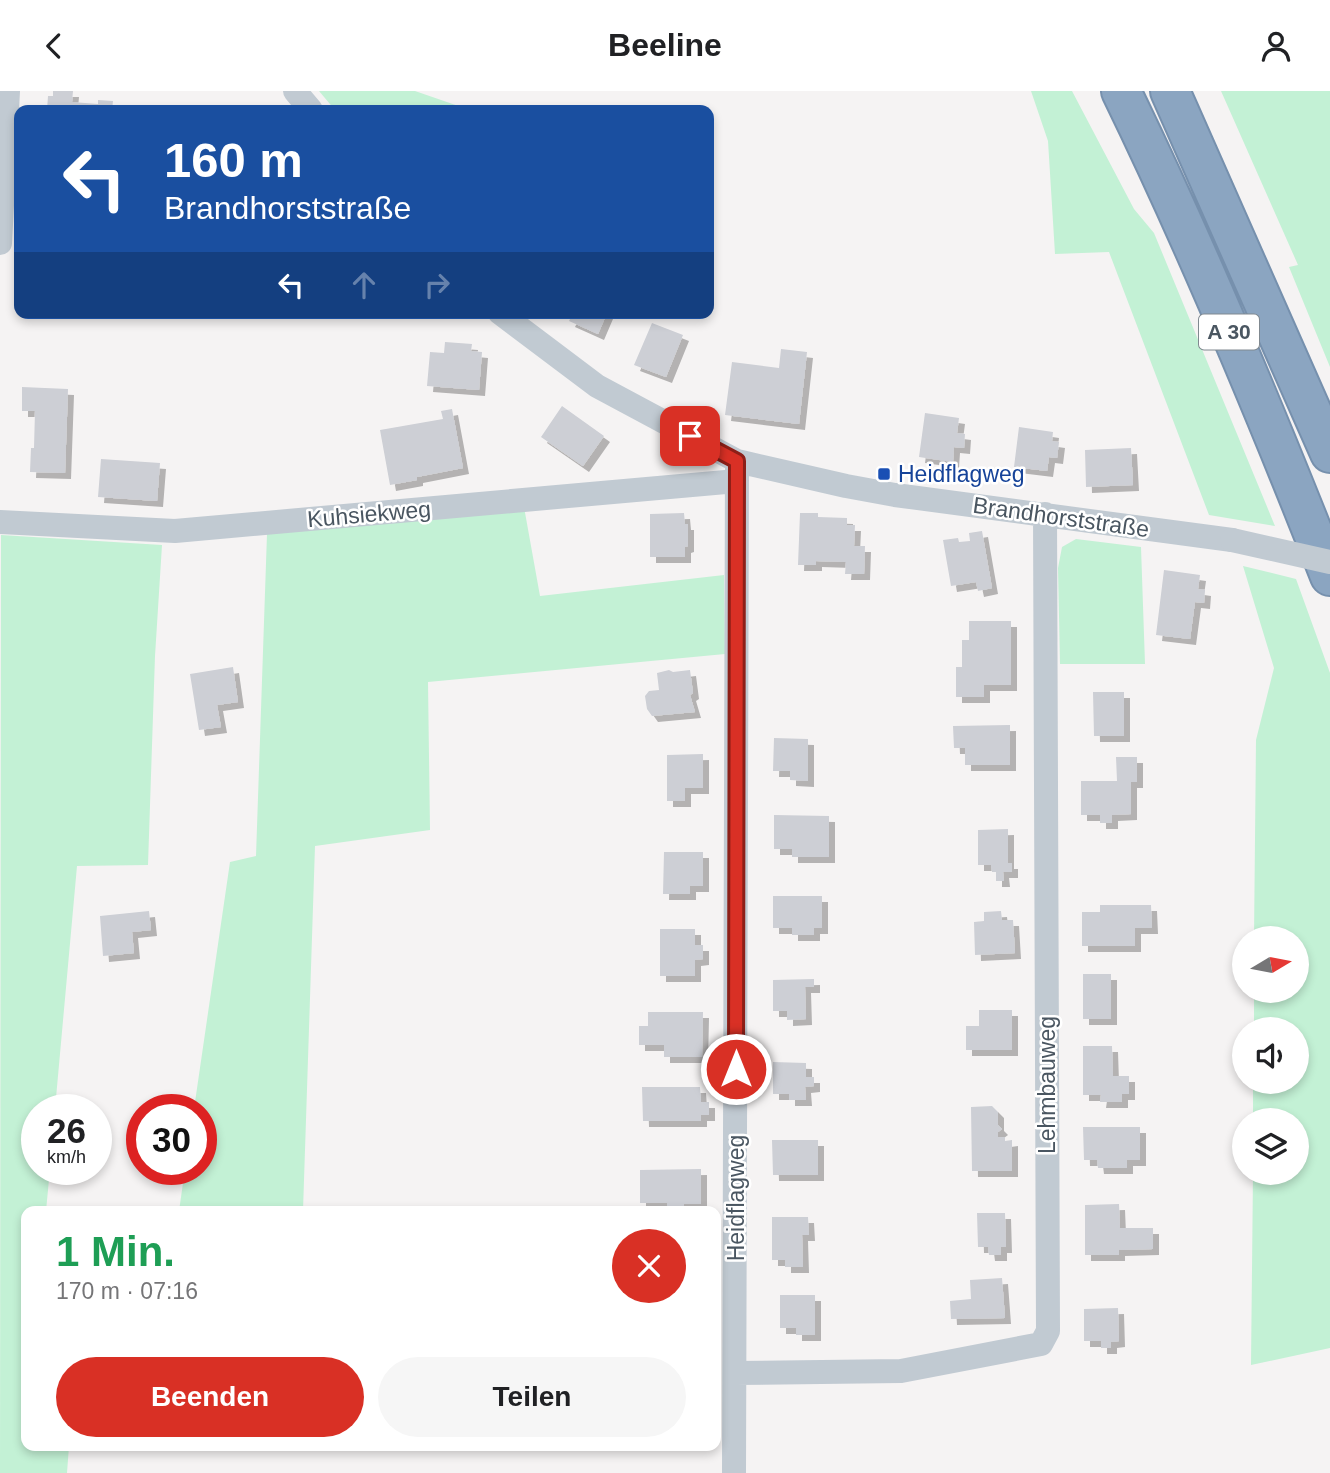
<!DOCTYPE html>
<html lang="de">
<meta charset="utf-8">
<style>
:root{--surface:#fff;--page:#f6f6f6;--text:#202124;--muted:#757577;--accent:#d93025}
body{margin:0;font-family:Arial,sans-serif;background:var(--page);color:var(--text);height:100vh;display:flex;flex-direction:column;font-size:26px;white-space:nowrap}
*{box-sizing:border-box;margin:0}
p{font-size:23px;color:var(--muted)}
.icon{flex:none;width:38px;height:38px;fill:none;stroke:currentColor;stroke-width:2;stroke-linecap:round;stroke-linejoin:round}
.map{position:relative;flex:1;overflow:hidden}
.sheet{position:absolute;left:21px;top:1115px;width:700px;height:245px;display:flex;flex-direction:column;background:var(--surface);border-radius:14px;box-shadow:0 4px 10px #0003}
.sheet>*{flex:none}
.guide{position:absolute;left:14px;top:14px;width:700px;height:214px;border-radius:14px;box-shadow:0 4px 10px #0003;background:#1a4fa0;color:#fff;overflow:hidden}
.needle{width:46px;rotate:80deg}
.tools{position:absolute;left:1232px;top:835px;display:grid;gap:14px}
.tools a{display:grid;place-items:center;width:77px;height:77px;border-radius:50%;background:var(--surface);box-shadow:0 4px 10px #0003;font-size:35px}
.speed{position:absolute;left:21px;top:1003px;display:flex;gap:14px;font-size:35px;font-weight:700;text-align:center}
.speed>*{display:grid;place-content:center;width:91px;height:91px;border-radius:50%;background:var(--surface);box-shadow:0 4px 10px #0003;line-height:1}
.speed small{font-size:18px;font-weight:400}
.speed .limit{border:10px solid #d22;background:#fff;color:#111}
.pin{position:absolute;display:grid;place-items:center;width:60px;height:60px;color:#fff;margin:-30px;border-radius:14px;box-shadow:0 4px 10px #0006}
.me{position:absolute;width:77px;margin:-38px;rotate:0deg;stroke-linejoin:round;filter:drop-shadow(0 0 5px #0008)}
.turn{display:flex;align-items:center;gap:24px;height:147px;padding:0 35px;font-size:32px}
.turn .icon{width:91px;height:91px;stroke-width:2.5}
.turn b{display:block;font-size:49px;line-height:60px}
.lanes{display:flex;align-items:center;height:66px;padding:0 35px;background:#0003;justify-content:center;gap:35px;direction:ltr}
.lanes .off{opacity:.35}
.round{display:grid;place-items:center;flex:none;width:74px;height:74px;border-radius:37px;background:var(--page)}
.headline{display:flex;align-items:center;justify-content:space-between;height:119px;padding:0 35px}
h1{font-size:42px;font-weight:700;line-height:52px;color:#1e9e55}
.button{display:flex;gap:14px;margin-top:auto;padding:14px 35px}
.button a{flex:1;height:80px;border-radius:42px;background:var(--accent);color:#fff;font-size:28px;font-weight:700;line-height:80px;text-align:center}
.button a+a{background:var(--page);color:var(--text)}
header{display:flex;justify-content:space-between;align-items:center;height:91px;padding:0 35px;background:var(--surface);font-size:32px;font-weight:700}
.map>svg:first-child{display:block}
</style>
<header><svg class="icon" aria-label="back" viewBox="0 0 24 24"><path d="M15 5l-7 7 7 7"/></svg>Beeline<svg class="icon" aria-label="person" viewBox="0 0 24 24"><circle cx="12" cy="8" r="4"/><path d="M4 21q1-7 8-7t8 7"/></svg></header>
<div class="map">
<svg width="1330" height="1382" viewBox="0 0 1330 1382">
<defs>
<filter id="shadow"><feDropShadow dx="6" dy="6" stdDeviation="0" flood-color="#0004"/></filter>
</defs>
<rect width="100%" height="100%" fill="#f5f3f3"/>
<path fill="#c3f1d5" d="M319 0H415L470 19H335Z
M1031 0H1072L1134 118 1154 142 1275 435 1209 424 1109 161 1055 163 1048 50Z
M1221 0H1330V276L1289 176 1298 174Z
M524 416 540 505 724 484 725 563 428 591 430 739 315 755 303 1120H179L185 1078H201V1018H194L230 771 256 765 267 443Z
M1 444 162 454 155 565 148 774 77 775 55 1018H37V1078H50L46 1120H26V1354L69 1355 67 1382H0Z
M1076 448 1141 456 1145 573H1060L1058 477 1062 456Z
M1243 475 1296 488 1330 582V1257L1251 1274 1253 1082H1297V1029H1253V991L1297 990V938H1254V900H1297V847H1254L1256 649 1274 577Z"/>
<path fill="#cdcfd5" filter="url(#shadow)" d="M53 0H73L72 11 98 13V9L113 10 112 19H47L48 5H53Z
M573 222H607L598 243 569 230Z
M652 232 683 244 666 286 634 274Z
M445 251 472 253 471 260 482 261 479 299 427 295 430 261 444 262Z
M781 258 807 261 799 333 725 324 732 271 779 277Z
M22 296 68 298 65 382 30 381 31 357H34L35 320H22Z
M562 315 604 345 583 375 541 346Z
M452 318 463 377 417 386V389L390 394 380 339 443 328 441 320Z
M925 322 959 327 957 342 965 343 964 357 954 356 953 371 919 366Z
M1019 336 1053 341 1052 350 1059 351 1057 367 1049 366 1047 380 1014 376Z
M1131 357 1133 394 1086 396 1085 359Z
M101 368 160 372 157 410 98 406Z
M684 422 685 433H688V455L685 456V466H650V423Z
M800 422H818V426L847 427V434H855L854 455H865L864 483H845L846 471 816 470V474H798Z
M982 440 992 497 978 500 976 491 951 495 943 449 958 447 959 451 970 450 969 442Z
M1164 479 1200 484 1198 498 1205 499 1204 512 1195 511 1190 548 1156 544Z
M969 530H1011V594H984V606H956V576H962V549H969Z
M233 576 238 611 217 614 221 636 199 639 190 583Z
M669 579 673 581 690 579 693 602 690 604 695 621 652 625 647 618 645 605 649 600 659 599 657 582Z
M1093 601H1124V645H1094Z
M1010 634V674H965V657H954L953 635Z
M774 647 808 648V690L790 689V680H773Z
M703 663V697H685V710H667V664Z
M1116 666H1137V691H1131V723L1112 724V732H1100V724H1081V690H1117Z
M774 724 829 725V766H792V758H774Z
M1008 738V772H1012V781H1003L1004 790H996V781H992L991 774H978V739Z
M664 761H703V795H690V803H663Z
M773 805H822V837H814V844H792V837H773Z
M1100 814H1151L1152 837H1135V855H1082V821H1100Z
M149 820 151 839 132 841 134 862 103 865 100 825Z
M1001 820 1002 829H1013L1015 862 975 864 974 831 984 830V821Z
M660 838H695V854H703V868L695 869V885H660Z
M1083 883H1111V928H1083Z
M814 888V896H805L806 928 787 929V920H773V889Z
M979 919H1012V959H966V935H979Z
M648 921H703L702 966H664V954H639V935H648Z
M1083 955H1112L1113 985H1129V1003H1122V1011H1100L1101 1004H1083Z
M773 971 806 972V986H814V995L805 996 806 1009H789V1003H773Z
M642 996H700L701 1011H709V1024H701V1030H643Z
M992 1015 998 1021V1034L1002 1038 998 1041V1046H1005V1050L1012 1049V1080H972L971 1016Z
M1083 1036H1140V1069H1127V1077H1098L1097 1069H1084Z
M772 1049H818V1084H773Z
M701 1078V1113H684V1118L667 1119V1112H640V1079Z
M1119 1113 1120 1137H1153V1158L1119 1159V1164H1085V1114Z
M977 1122H1005L1006 1156H1001V1164H989L988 1156H978Z
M772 1126H808L809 1144H802L803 1176H785V1169H772Z
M1002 1187 1005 1227 951 1228 950 1210 971 1208 970 1189Z
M780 1204H815V1244H796V1237H780Z
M1118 1217 1119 1250 1111 1251V1257H1101V1250H1084V1218Z"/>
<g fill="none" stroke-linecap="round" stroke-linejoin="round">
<g stroke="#7690ad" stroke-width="42">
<path id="motorway" d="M1121 0C1198 158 1266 322 1330 485
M1170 0 1330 362"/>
</g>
<path stroke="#c1cad2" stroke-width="24" d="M295 0 311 19
M0 152 8 0
M500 222 597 295 737 370 846 395 895 404 1232 449
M0 431 175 440 737 390
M735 1282 901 1280 1041 1253 1048 1240 1045 423
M734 1382 737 370"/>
<use href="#motorway" stroke="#8ba5c1" stroke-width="38"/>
<path stroke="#c1cad2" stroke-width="24" d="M1232 449 1330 471"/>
</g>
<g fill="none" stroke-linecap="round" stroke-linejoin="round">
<g stroke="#8d1f18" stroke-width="18">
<path id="route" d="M690 345 737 370 736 978"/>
</g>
<use href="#route" stroke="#d93025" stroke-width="12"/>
</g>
<rect fill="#1a4fb4" stroke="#fff" stroke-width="2.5" x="877" y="376" width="14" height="14" rx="3.5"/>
<g text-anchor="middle" stroke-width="5" stroke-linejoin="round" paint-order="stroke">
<rect fill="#fff" stroke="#808990" stroke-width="2" x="1199" y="223.5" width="60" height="35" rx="5"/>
<g font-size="21" font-weight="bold" fill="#4a5661">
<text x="1229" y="248">A 30</text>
</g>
<g font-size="23" fill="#164399" stroke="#fff" text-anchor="start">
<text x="898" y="391">Heidflagweg</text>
</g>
<g font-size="23" fill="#4a5661" stroke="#fff">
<text transform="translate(369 423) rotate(-5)" y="8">Kuhsiekweg</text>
<text transform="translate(1061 426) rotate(8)" y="8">Brandhorststraße</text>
<text transform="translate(1047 994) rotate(-90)" y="8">Lehmbauweg</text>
<text transform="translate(736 1107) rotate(-90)" y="8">Heidflagweg</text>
</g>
</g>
</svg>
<div class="tools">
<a><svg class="needle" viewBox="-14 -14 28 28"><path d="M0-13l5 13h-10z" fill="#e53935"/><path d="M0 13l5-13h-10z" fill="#757577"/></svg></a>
<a><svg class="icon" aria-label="sound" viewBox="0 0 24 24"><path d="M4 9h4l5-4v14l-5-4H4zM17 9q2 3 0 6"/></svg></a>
<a><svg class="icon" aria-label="layers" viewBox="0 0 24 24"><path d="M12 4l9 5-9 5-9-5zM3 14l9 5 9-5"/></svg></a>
</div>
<div class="speed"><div>26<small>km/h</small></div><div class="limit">30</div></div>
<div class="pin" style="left:690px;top:345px;background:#d93025"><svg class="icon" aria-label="arrive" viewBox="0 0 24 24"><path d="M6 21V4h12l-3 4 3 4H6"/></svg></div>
<svg class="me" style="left:736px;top:978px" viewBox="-20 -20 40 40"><circle r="17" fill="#d93025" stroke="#fff" stroke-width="3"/><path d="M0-11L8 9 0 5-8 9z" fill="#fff"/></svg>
<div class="guide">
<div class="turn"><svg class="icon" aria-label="left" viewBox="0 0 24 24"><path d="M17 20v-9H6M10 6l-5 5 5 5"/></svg><div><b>160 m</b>Brandhorststraße</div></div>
<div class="lanes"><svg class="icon" aria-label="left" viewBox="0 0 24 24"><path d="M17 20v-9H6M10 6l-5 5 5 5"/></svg><svg class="icon off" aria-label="ahead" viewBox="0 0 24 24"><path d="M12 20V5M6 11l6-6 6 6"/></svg><svg class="icon off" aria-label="right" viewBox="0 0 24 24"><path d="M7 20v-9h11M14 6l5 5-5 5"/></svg></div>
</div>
<section class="sheet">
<div class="headline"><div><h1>1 Min.</h1><p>170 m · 07:16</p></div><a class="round" style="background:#d93025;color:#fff"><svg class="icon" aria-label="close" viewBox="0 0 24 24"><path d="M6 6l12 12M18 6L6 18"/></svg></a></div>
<div class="button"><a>Beenden</a><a>Teilen</a></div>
</section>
</div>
